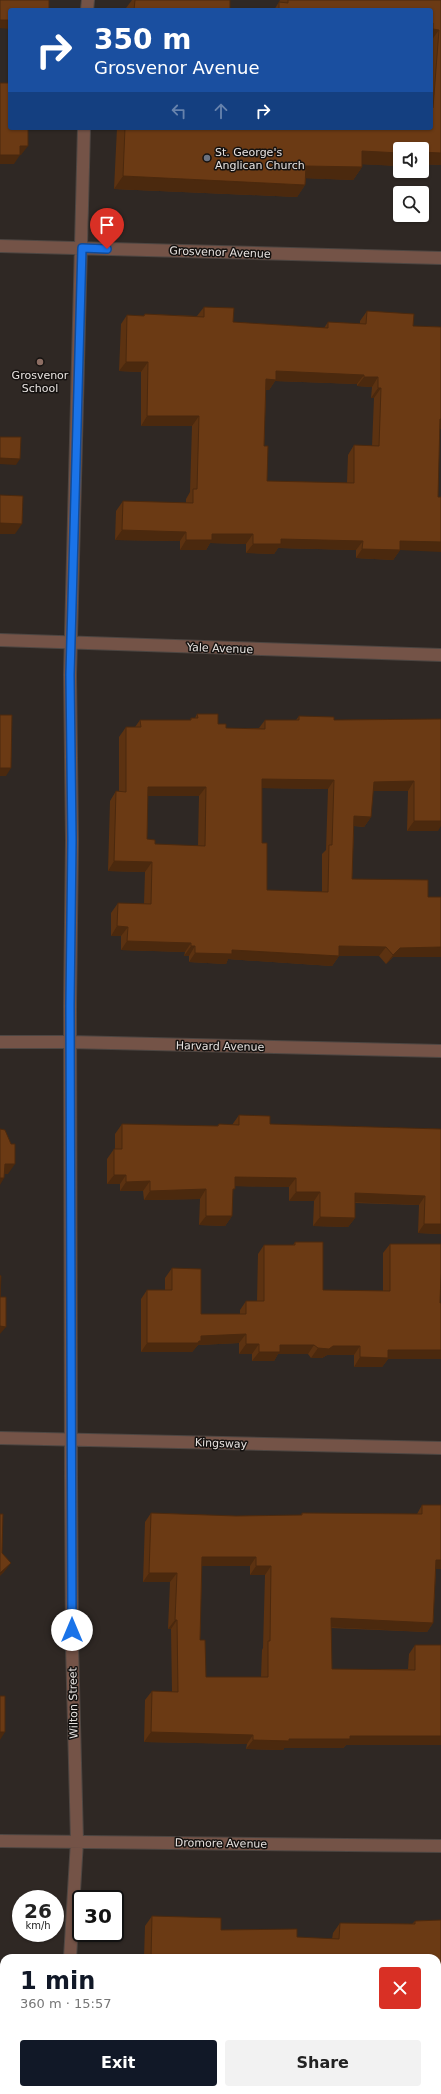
<!DOCTYPE html>
<meta charset="utf-8">
<style>
:root{--surface:#fff;--page:#f2f2f2;--text:#222;--muted:#767676;--accent:#111827}
body{margin:0;font-family:"DejaVu Sans",sans-serif;background:var(--page);color:var(--text);height:100vh;display:flex;flex-direction:column;font-size:15px;white-space:nowrap}
*{box-sizing:border-box;margin:0}
p{font-size:13px;color:var(--muted)}
.icon{flex:none;width:22px;height:22px;fill:none;stroke:currentColor;stroke-width:2;stroke-linecap:round;stroke-linejoin:round}
.map{position:relative;flex:1;overflow:hidden}
.details{position:absolute;left:0px;top:1954px;width:441px;height:140px;display:flex;flex-direction:column;background:var(--surface);border-radius:12px 12px 0 0;box-shadow:0 1px 3px #0004}
.details>*{flex:none}
.top-card{position:absolute;left:8px;top:8px;width:425px;height:122px;border-radius:4px;box-shadow:0 1px 3px #0004;background:#1a4fa0;color:#fff;overflow:hidden}
.controls{position:absolute;left:393px;top:142px;display:grid;gap:8px}
.controls a{display:grid;place-items:center;width:36px;height:36px;border-radius:4px;background:var(--surface);box-shadow:0 1px 3px #0004;font-size:20px}
.speed{position:absolute;left:12px;top:1890px;display:flex;gap:8px;font-size:20px;font-weight:700;text-align:center}
.speed>*{display:grid;place-content:center;width:52px;height:52px;border-radius:50%;background:var(--surface);box-shadow:0 1px 3px #0004;line-height:1}
.speed small{font-size:10px;font-weight:400}
.speed .limit{border:2px solid #111;border-radius:6px;background:#fff;color:#111}
.pin{position:absolute;display:grid;place-items:center;width:34px;height:34px;color:#fff;margin:-41px -17px;border-radius:50% 50% 50% 0;rotate:-45deg;box-shadow:0 0 4px #0007}
.pin .icon{rotate:45deg}
.me{position:absolute;width:44px;margin:-22px;rotate:0deg;stroke-linejoin:round;filter:drop-shadow(0 0 3px #0008)}
.turn{display:flex;align-items:center;gap:14px;height:84px;padding:0 20px;font-size:18px}
.turn .icon{width:52px;height:52px;stroke-width:2.5}
.turn b{display:block;font-size:28px;line-height:34px}
.lanes{display:flex;align-items:center;height:38px;padding:0 20px;background:#0003;justify-content:center;gap:20px;direction:ltr}
.lanes .off{opacity:.35}
.round{display:grid;place-items:center;flex:none;width:42px;height:42px;border-radius:4px;background:var(--page)}
.overview{display:flex;align-items:center;justify-content:space-between;height:68px;padding:0 20px}
h1{font-size:24px;font-weight:700;line-height:30px;color:var(--accent)}
.primary-button{display:flex;gap:8px;margin-top:auto;padding:8px 20px}
.primary-button a{flex:1;height:46px;border-radius:4px;background:var(--accent);color:#fff;font-size:16px;font-weight:700;line-height:46px;text-align:center}
.primary-button a+a{background:var(--page);color:var(--text)}
.map>svg:first-child{display:block}
</style>
<div class="map">
<svg width="441" height="2094" viewBox="0 0 441 2094">
<rect width="100%" height="100%" fill="#2f2824"/>
<g fill="none" stroke-linecap="round" stroke-linejoin="round">
<g stroke="#4d4642" stroke-width="14">
<path id="street" d="M87 10 88 0
M0 246 441 258
M0 640 441 655
M0 1042H70L441 1051
M0 1438 441 1448
M0 1841 441 1846
M70 1958 77 1841 72 1645 71 1476 70 1005 72 840 70 675 84 128
M27 2094 28 2090"/>
</g>
<use href="#street" stroke="#745347" stroke-width="12"/>
</g>
<path fill="#5c3211" fill-rule="evenodd" d="M132 0H230V10H126V8Z
M280 0H441V165L422 164V149H400V166L362 164V167L353 180 306 178 305 185 297 197 114 189 117 128H431V10H274L279 2Z
M204 307 233 322 324 328 328 322 360 324V321L367 311 413 326 441 327V429L439 428 400 550 393 560 356 558V550L278 548 274 554 246 553V544L210 543 206 550H180V541L115 540 116 511 123 501 186 503V499L190 492 192 426H141V372L119 371 121 324 127 315 143 316 145 314 197 316ZM275 381 357 384V386L372 387 371 398H374L372 446 354 445 348 455 347 483 267 481 264 446 266 390H269Z
M197 714 226 728H259L265 720H296L299 716 334 720 441 719 438 831H407L408 791H373L371 817 364 827 354 826 352 879 428 897 438 957H393L386 964 379 956H339L332 966 228 959 226 964 189 962V956H184L185 952 121 950V936H111V913L118 903 144 904 145 872 108 871 110 801 116 791H119V737L126 727H135L140 720H190L191 718H195ZM262 788 328 789 326 850 322 854V892L267 890 262 843ZM148 796H199L198 846 155 844 147 839Z
M239 1115 270 1124 441 1129V1234L418 1233 419 1205 355 1203V1218L348 1227 313 1226 314 1201H289V1187L235 1186 232 1192V1216L225 1226 199 1225 200 1199 144 1200 143 1191H120V1184H107V1159L114 1149H115V1134L122 1124 217 1126 219 1124 232 1125Z
M295 1242 323 1290 383 1291V1253L390 1244 440 1303H441V1359H388L382 1367H354V1355H327L322 1358H311L308 1354H278L274 1361H252V1354H239V1343L198 1345 192 1352H141V1299L147 1290H165V1278L172 1268 201 1314H240V1310L246 1301H257L258 1254 264 1245H293Z
M422 1505 436 1569 433 1623 427 1632 331 1628 332 1669H408L409 1654 415 1645H441L346 1745 343 1748H284L283 1750 246 1749 247 1744 144 1742 145 1700 152 1691 172 1692 171 1629H168L170 1582H143L145 1522 151 1513 236 1516 301 1515 302 1513 417 1514ZM202 1566H250V1575H265L263 1648 262 1650 261 1677H206L200 1640Z
M152 1916 221 1930 297 1937 332 1939 333 1933 340 1923 412 1924 415 1921 441 1920V2007H437V1958H144L145 1926Z
M130 2090H178L187 2094H129Z"/>
<path fill="#4b290e" d="M0 20H10V29L0 28Z
M433 29 439 30 431 41V32Z
M20 146H28L21 155H14Z
M362 151 400 153V166L354 164Z
M422 152 441 153V165L422 164Z
M0 155H20L14 164H0Z
M306 166 362 167 353 180 298 178Z
M123 176 305 185 297 197 114 189Z
M126 362H148L141 372 119 371Z
M276 371 364 375 357 384 275 381 269 390 259 389 266 379Z
M364 377H378L372 387 357 386Z
M378 388H381L374 398H371Z
M147 416H199L192 426H141Z
M440 419H441V429L433 428Z
M0 458 20 459 16 465 0 464Z
M0 523 22 524 15 534H0Z
M122 530 186 532 180 541 115 540Z
M212 534H253L246 544 210 543 206 550H180L186 540Z
M281 539 363 541 356 550 278 548 274 554 246 553 253 544Z
M400 541 441 542V552L400 550 393 560 356 558 362 549Z
M0 768H11L6 776H0Z
M262 779 334 780 328 789 255 788Z
M414 781 408 791H368L374 782Z
M148 787H206L199 796H142Z
M354 816 371 817 364 827 348 825Z
M414 821H441V826L438 831H407Z
M114 861 152 862 145 872 108 871Z
M117 926 128 927 121 936H111Z
M127 941 191 943 185 952 121 950Z
M191 946H195L189 956H184Z
M339 946 386 947 379 956H332Z
M441 947V957H393L386 964 393 955 400 948Z
M232 950 339 956 332 966 228 959 226 964 189 962 195 953Z
M5 1164H15L8 1174H0Z
M114 1175H126L120 1184H107Z
M235 1177 296 1178 289 1187 229 1186Z
M0 1178H4L0 1185Z
M150 1181 143 1191H120L126 1182Z
M206 1189 200 1199 144 1200 150 1191Z
M296 1192H320L314 1201H289Z
M355 1193 425 1196 419 1205 349 1202Z
M206 1216H232L225 1226 199 1225Z
M320 1217 355 1218 348 1227 313 1226Z
M424 1224H441V1234L418 1233Z
M0 1326 6 1327 0 1334Z
M246 1334 239 1343 198 1345 192 1352H141L147 1343 201 1336Z
M246 1344H259L252 1354H239Z
M280 1345H314L308 1354H278L274 1361H252L259 1352Z
M333 1346H360L354 1355H327L322 1358H311L318 1348Z
M388 1350H441V1359H388L382 1367H354L360 1357Z
M202 1557H256L250 1566H196Z
M436 1560H441V1569H430Z
M11 1563 4 1572 0 1576V1573Z
M256 1566H271L265 1575H250Z
M149 1573H177L170 1582H143Z
M331 1618 433 1623 427 1632 325 1627Z
M175 1620H177L171 1629H168Z
M0 1732H5L0 1740Z
M151 1732 253 1735 247 1744 144 1742Z
M350 1736H441V1745H346L343 1748H284L283 1750 246 1749 253 1740Z
M437 1997H441V2007H437Z"/>
<path fill="#6b3a14" stroke="#4b290e" fill-rule="evenodd" d="M0 0H49V10H10V20H0Z
M135 0H230V10H134Z
M288 0H441V153L422 152V149H400V153L362 151V167L306 166 305 185 123 176 125 128H431V108H433L439 30 433 29V23H431V10H279V2L288 3Z
M0 83H10V128H30V129H28V146H20V155H0Z
M204 307 234 308 233 322 328 328V322L366 324 367 311 414 314 413 326 441 327V419H440L438 497H441V542L400 541V550L362 549 363 541 281 539V544H253V534H212V540H186V532L122 530 123 501 193 503V489H197L199 416H147L148 362H126L127 315 144 316 145 314 204 317ZM276 371 364 375V377H378V388H381L379 446 354 445V483L267 481 268 446H264L266 379 276 380Z
M0 437H21L20 459 0 458Z
M0 495 23 496 22 524 0 523Z
M197 714H218V724H226V728L265 729V720H299V716L334 717V720L441 719V821H414V781L374 782 371 817 354 816 352 879 428 880V897H441V947L400 948 393 955 386 947 339 946V956L232 950V954L195 953V946H191V943L127 941 128 927 117 926 118 903 151 904 152 862 114 861 116 791 126 792V727H141L140 720H191V718H198ZM262 779 334 780 332 845H329L328 892 267 890V843H262ZM148 787H206L205 846 155 844V840L147 839Z
M0 715H12L11 768H0Z
M239 1115 270 1116V1124L441 1129V1224H424L425 1196 355 1193V1218L320 1217V1192H296V1178L235 1177V1189H233L232 1216H206V1189L150 1191V1181L126 1182V1175H114V1149H122V1124L218 1126 219 1124 239 1125Z
M0 1129 5 1130 11 1144H15V1164H5L4 1178H0Z
M295 1242H323V1290L390 1291V1244H441V1274L440 1303H441V1350H388V1358L360 1357V1346H333L329 1349 318 1348 314 1345H280V1352H259V1344H246V1334L201 1336V1341H199L198 1343H147V1290H172V1268L201 1269V1314H246V1301H264V1245H295Z
M0 1275 1 1276 0 1297H6V1327L0 1326Z
M422 1505H441V1560H436L433 1623 331 1618 332 1669 415 1670V1645H441V1736H350V1739H289V1741L253 1740V1735L151 1732 152 1691 178 1692 177 1620H175L177 1573H149L151 1513 236 1516 302 1515V1513L422 1514ZM202 1557H256V1566H271L270 1641H268V1677H206L205 1640H200Z
M0 1514H3L2 1553 11 1563 0 1573Z
M0 1696H5V1732H0Z
M152 1916 221 1918V1930L297 1929V1937L339 1939 340 1923 415 1924V1921L441 1920V1997H437V1958H151Z
M135 2090H178L187 2093V2094H134Z
M305 2090H369L374 2093V2094H303Z"/>
<g fill="none" stroke-linecap="round" stroke-linejoin="round">
<g stroke="#114b97" stroke-width="10">
<path id="route" d="M72 1630 70 1005 72 840 70 675 82 248 107 249"/>
</g>
<use href="#route" stroke="#1a73e8" stroke-width="7"/>
</g>
<circle fill="#6b7280" stroke="#151210" stroke-width="1.5" cx="207" cy="158" r="4"/>
<circle fill="#8d6e63" stroke="#151210" stroke-width="1.5" cx="40" cy="362" r="4"/>
<g text-anchor="middle" stroke-width="3" stroke-linejoin="round" paint-order="stroke">
<g font-size="11" fill="#e8e3e0" stroke="#151210" text-anchor="start">
<text x="215" y="156">St. George's<tspan x="215" dy="13">Anglican Church</tspan></text>
<text x="40" y="379" text-anchor="middle">Grosvenor<tspan x="40" dy="13">School</tspan></text>
</g>
<g font-size="11" fill="#e8e3e0" stroke="#151210">
<text transform="translate(220 252) rotate(2)" y="4">Grosvenor Avenue</text>
<text transform="translate(220 648) rotate(2)" y="4">Yale Avenue</text>
<text transform="translate(220 1046) rotate(1)" y="4">Harvard Avenue</text>
<text transform="translate(221 1443) rotate(2)" y="4">Kingsway</text>
<text transform="translate(73 1703) rotate(-91)" y="4">Wilton Street</text>
<text transform="translate(221 1843) rotate(1)" y="4">Dromore Avenue</text>
</g>
</g>
</svg>
<div class="controls">
<a><svg class="icon" aria-label="sound" viewBox="0 0 24 24"><path d="M4 9h4l5-4v14l-5-4H4zM17 9q2 3 0 6"/></svg></a>
<a><svg class="icon" aria-label="search" viewBox="0 0 24 24"><circle cx="10" cy="10" r="6"/><path d="M15 15l6 6"/></svg></a>
</div>
<div class="speed"><div>26<small>km/h</small></div><div class="limit">30</div></div>
<div class="pin" style="left:107px;top:249px;background:#d93025"><svg class="icon" aria-label="arrive" viewBox="0 0 24 24"><path d="M6 21V4h12l-3 4 3 4H6"/></svg></div>
<svg class="me" style="left:72px;top:1630px" viewBox="-20 -20 40 40"><circle r="19" fill="#fff"/><path d="M0-13L10 11 0 6-10 11z" fill="#1a73e8"/></svg>
<div class="top-card">
<div class="turn"><svg class="icon" aria-label="right" viewBox="0 0 24 24"><path d="M7 20v-9h11M14 6l5 5-5 5"/></svg><div><b>350 m</b>Grosvenor Avenue</div></div>
<div class="lanes"><svg class="icon off" aria-label="left" viewBox="0 0 24 24"><path d="M17 20v-9H6M10 6l-5 5 5 5"/></svg><svg class="icon off" aria-label="ahead" viewBox="0 0 24 24"><path d="M12 20V5M6 11l6-6 6 6"/></svg><svg class="icon" aria-label="right" viewBox="0 0 24 24"><path d="M7 20v-9h11M14 6l5 5-5 5"/></svg></div>
</div>
<section class="details">
<div class="overview"><div><h1>1 min</h1><p>360 m · 15:57</p></div><a class="round" style="background:#d93025;color:#fff"><svg class="icon" aria-label="close" viewBox="0 0 24 24"><path d="M6 6l12 12M18 6L6 18"/></svg></a></div>
<div class="primary-button"><a>Exit</a><a>Share</a></div>
</section>
</div>
